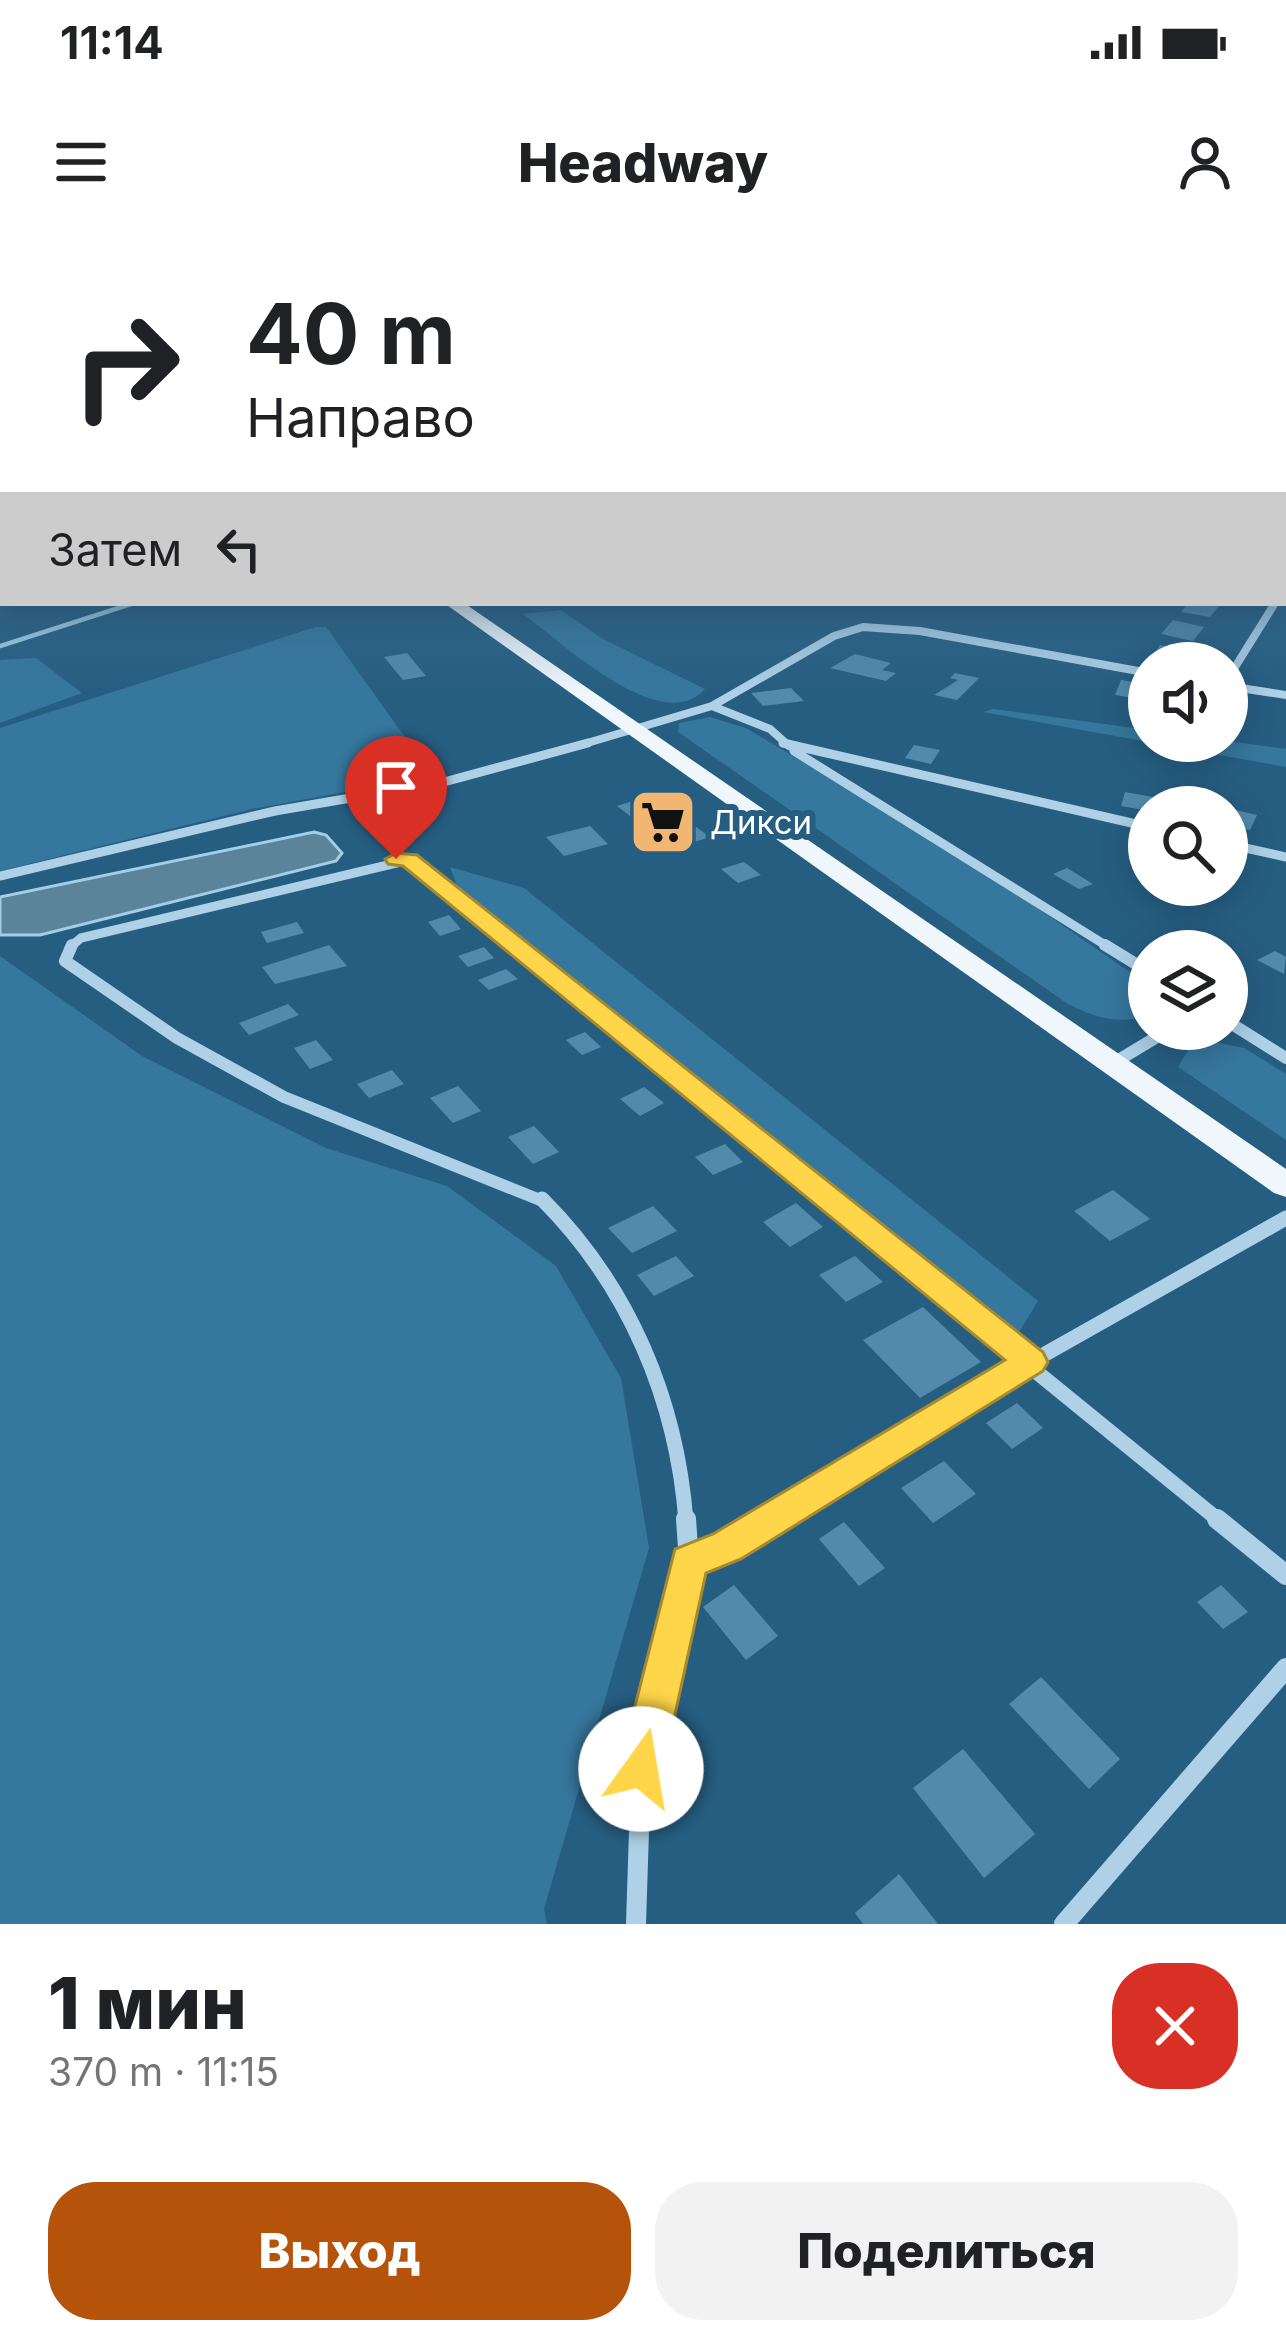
<!DOCTYPE html>
<html lang="ru">
<meta charset="utf-8">
<style>
:root{--surface:#fff;--page:#f2f2f2;--text:#202124;--muted:#757577;--accent:#b45309}
body{margin:0;font-family:Inter,sans-serif;background:var(--page);color:var(--text);height:100vh;display:flex;flex-direction:column;font-size:45px;white-space:nowrap}
*{box-sizing:border-box;margin:0}
p{font-size:39px;color:var(--muted)}
.icon{flex:none;width:66px;height:66px;fill:none;stroke:currentColor;stroke-width:2;stroke-linecap:round;stroke-linejoin:round}
.map{position:relative;height:1684px;overflow:hidden}
.sheet{display:flex;flex-direction:column;background:var(--surface);flex:1}
.sheet>*{flex:none}
.hud{position:absolute;left:0px;top:0px;width:1287px;height:366px;box-shadow:0 6px 30px #0003;background:#fff;color:var(--text);overflow:hidden}
.buttons{position:absolute;left:1128px;top:402px;display:grid;gap:24px}
.buttons a{display:grid;place-items:center;width:120px;height:120px;border-radius:50%;background:var(--surface);box-shadow:0 6px 30px #0003;font-size:60px}
.pin{position:absolute;display:grid;place-items:center;width:102px;height:102px;color:#fff;margin:-123px -51px;border-radius:50% 50% 50% 0;rotate:-45deg;box-shadow:0 0 12px #0007}
.pin .icon{rotate:45deg}
.me{position:absolute;width:132px;margin:-66px;rotate:13deg;stroke-linejoin:round;filter:drop-shadow(0 0 9px #0008)}
.turn{display:flex;align-items:center;gap:42px;height:252px;padding:0 48px;font-size:54px}
.turn .icon{width:156px;height:156px;stroke-width:2.5}
.turn b{display:block;font-size:84px;line-height:102px}
.then{display:flex;align-items:center;height:114px;padding:0 48px;background:#0003;gap:24px;font-size:45px}
.round{display:grid;place-items:center;flex:none;width:126px;height:126px;border-radius:48px;background:var(--page)}
.summary{display:flex;align-items:center;justify-content:space-between;height:204px;padding:0 48px}
h1{font-size:72px;font-weight:800;line-height:90px}
.cta{display:flex;gap:24px;margin-top:auto;padding:24px 48px}
.cta a{flex:1;height:138px;border-radius:48px;background:var(--accent);color:#fff;font-size:48px;font-weight:800;line-height:138px;text-align:center}
.cta a+a{background:var(--page);color:var(--text)}
.status{display:flex;justify-content:space-between;align-items:center;height:84px;padding:0 60px;background:var(--surface);direction:ltr}
.status svg{height:33px;fill:currentColor}
header{display:flex;justify-content:space-between;align-items:center;height:156px;padding:0 48px;background:var(--surface);font-size:54px;font-weight:800}
.map>svg:first-child{display:block}
</style>
<div class="status"><b>11:14</b><svg viewBox="0 0 49 12"><path d="M0 12V9h3v3zM5 12V6h3v6zM10 12V3h3v9zM15 12V0h3v12zM26 1h20v11H26zM47 4h2v5h-2z"/></svg></div>
<header><svg class="icon" aria-label="menu" viewBox="0 0 24 24"><path d="M4 6h16M4 12h16M4 18h16"/></svg>Headway<svg class="icon" aria-label="person" viewBox="0 0 24 24"><circle cx="12" cy="8" r="4"/><path d="M4 21q1-7 8-7t8 7"/></svg></header>
<div class="map">
<svg width="1286" height="1684" viewBox="0 0 1286 1684">
<rect width="100%" height="100%" fill="#265e82"/>
<path fill="#36779d" d="M561 370 601 398 705 449C662 498 562 402 523 374Z
M316 387H326L428 529 426 537 252 569 0 631V488Z
M36 418 82 453 0 483V420Z
M993 469 1149 490V501H1227L1286 509V527L983 472Z
M710 477 746 488 977 626 1144 742 1149 754 1145 776C1117 785 1094 777 1068 764L678 492 679 483Z
M450 627 524 648 1038 1061 1016 1097 458 648Z
M0 716 142 816 326 908 447 946 556 1026 621 1138 649 1308 544 1669 547 1684H0Z
M1209 801 1244 808 1286 834V900L1178 827 1188 810Z"/>
<path fill="#5b849b" stroke="#a2cee7" stroke-width="3" d="M314 592 326 595 342 613 336 621 40 695H0V657Z"/>
<g fill="none" stroke-linecap="round" stroke-linejoin="round">
<path stroke="#a2cee7" stroke-width="4.5" d="M0 406 134 363"/>
</g>
<path fill="#528aac" d="M1188 363H1208L1220 365 1210 377 1181 372Z
M1173 380 1204 387 1193 401 1161 394Z
M1160 405 1213 415 1209 422H1189L1153 415Z
M407 413 426 436 403 440 384 417Z
M855 414 891 423 882 430 896 433 886 441 830 428Z
M955 433 979 438 957 460 934 455 958 440 950 438Z
M1121 440 1149 444 1145 460 1115 455Z
M791 448 804 461 763 466 751 453Z
M914 505 940 510 931 524 905 518Z
M1125 552 1153 557 1149 571 1121 566Z
M652 555 710 597 673 609 617 566Z
M1227 568 1257 575 1250 590 1227 585Z
M590 586 608 604 564 616 546 597Z
M744 622 761 635 738 643 721 629Z
M1067 628 1093 644 1079 649 1053 634Z
M449 675 461 689 440 696 428 682Z
M297 682 304 693 267 703 261 692Z
M329 705 347 726 275 744 262 727Z
M484 707 494 718 468 727 458 716Z
M1275 711 1286 717 1284 734 1257 720Z
M506 729 518 739 489 750 478 740Z
M288 764 299 775 249 795 239 783Z
M585 792 601 807 582 815 566 800Z
M316 800 333 820 310 829 294 808Z
M392 830 404 844 369 858 357 844Z
M458 846 481 871 453 883 430 858Z
M644 847 664 863 640 876 620 859Z
M534 886 559 912 533 924 508 897Z
M725 904 743 922 713 935 695 917Z
M1113 950 1150 979 1110 1001 1074 971Z
M796 963 823 987 790 1007 763 982Z
M653 966 677 991 632 1013 608 988Z
M676 1016 694 1036 654 1056 637 1035Z
M855 1016 883 1042 846 1062 819 1035Z
M923 1067 981 1122 920 1158 863 1100Z
M1017 1163 1043 1188 1012 1209 986 1183Z
M944 1221 976 1254 933 1283 901 1248Z
M844 1282 885 1328 859 1346 819 1299Z
M734 1345 778 1396 746 1420 703 1367Z
M1221 1345 1248 1372 1223 1389 1197 1362Z
M1041 1437 1120 1519 1089 1549 1009 1464Z
M963 1509 1035 1594 984 1638 913 1548Z
M899 1634 938 1684H863L855 1673Z"/>
<g fill="none" stroke-linecap="round" stroke-linejoin="round">
<path stroke="#aed1e7" stroke-width="8" d="M1227 440 1275 363
M1227 446 1286 455
M712 466 770 489 789 506
M577 506 712 466 834 396 863 387 920 391 1149 433"/>
<path stroke="#aed1e7" stroke-width="9" d="M783 503 1149 587
M794 511 1110 708
M1227 604 1286 617
M0 636 275 571 444 542 588 503
M69 708 81 698 409 620 516 708"/>
<path stroke="#aed1e7" stroke-width="12" d="M72 705 65 721 177 798 284 857 545 962
M513 705 828 962
M1105 705 1149 732
M1227 781 1286 818
M1112 824 1170 789"/>
<path stroke="#aed1e7" stroke-width="15" d="M542 959C629 1046 677 1160 686 1282
M824 959 1221 1282
M767 1282 1031 1122 1286 978"/>
<path stroke="#aed1e7" stroke-width="20" d="M1217 1279 1286 1335
M689 1322 772 1279
M636 1684 641 1529 689 1322 686 1279
M1064 1684 1286 1428"/>
<path fill="#eff7fd" fill-rule="evenodd" d="M444 363H464L1286 929V957L1274 953Z"/>
</g>
<linearGradient id="sky" x2="0" y2="1"><stop stop-color="#153448"/><stop offset="0.48" stop-color="#416e92"/><stop offset="1" stop-color="#416e92" stop-opacity="0"/></linearGradient>
<rect width="1286" height="453" fill="url(#sky)"/>
<path fill="#ffd54a" stroke="#a68a30" stroke-width="3" d="M396 613 417 615 1043 1112 1048 1122 1043 1131 741 1319 706 1333 663 1529 657 1545 641 1551 625 1545 619 1529 675 1309 713 1294 1005 1120 403 626 388 624 385 619Z"/>
<defs>
<g id="supermarket-square" transform="scale(3.45)"><rect x="-9" y="-9" width="18" height="18" rx="4" fill="#f0b672" stroke="#265e82"/><path d="M-6-5.5h2.5l.6 2H6L4.5 2H-2.5L-4.4-4H-6ZM-1.5 3.2a1.3 1.3 0 1 0 .1 0ZM3 3.2a1.3 1.3 0 1 0 .1 0Z" fill="#111"/></g>
</defs>
<g fill-rule="evenodd">
<use href="#supermarket-square" x="663" y="582"/>
</g>
<g text-anchor="middle" stroke-width="12" stroke-linejoin="round" paint-order="stroke">
<g font-size="33" fill="#fff" stroke="#265e82" text-anchor="start">
<text x="710" y="594">Дикси</text>
</g>
</g>
</svg>
<div class="buttons">
<a><svg class="icon" aria-label="sound" viewBox="0 0 24 24"><path d="M4 9h4l5-4v14l-5-4H4zM17 9q2 3 0 6"/></svg></a>
<a><svg class="icon" aria-label="search" viewBox="0 0 24 24"><circle cx="10" cy="10" r="6"/><path d="M15 15l6 6"/></svg></a>
<a><svg class="icon" aria-label="layers" viewBox="0 0 24 24"><path d="M12 4l9 5-9 5-9-5zM3 14l9 5 9-5"/></svg></a>
</div>
<div class="pin" style="left:396px;top:619px;background:#d93025"><svg class="icon" aria-label="arrive" viewBox="0 0 24 24"><path d="M6 21V4h12l-3 4 3 4H6"/></svg></div>
<svg class="me" style="left:641px;top:1529px" viewBox="-20 -20 40 40"><circle r="19" fill="#fff"/><path d="M0-13L10 11 0 6-10 11z" fill="#ffd54a"/></svg>
<div class="hud">
<div class="turn"><svg class="icon" aria-label="right" viewBox="0 0 24 24"><path d="M7 20v-9h11M14 6l5 5-5 5"/></svg><div><b>40 m</b>Направо</div></div>
<div class="then">Затем<svg class="icon" aria-label="left" viewBox="0 0 24 24"><path d="M17 20v-9H6M10 6l-5 5 5 5"/></svg></div>
</div>
</div>
<section class="sheet">
<div class="summary"><div><h1>1 мин</h1><p>370 m · 11:15</p></div><a class="round" style="background:#d93025;color:#fff"><svg class="icon" aria-label="close" viewBox="0 0 24 24"><path d="M6 6l12 12M18 6L6 18"/></svg></a></div>
<div class="cta"><a>Выход</a><a>Поделиться</a></div>
</section>
